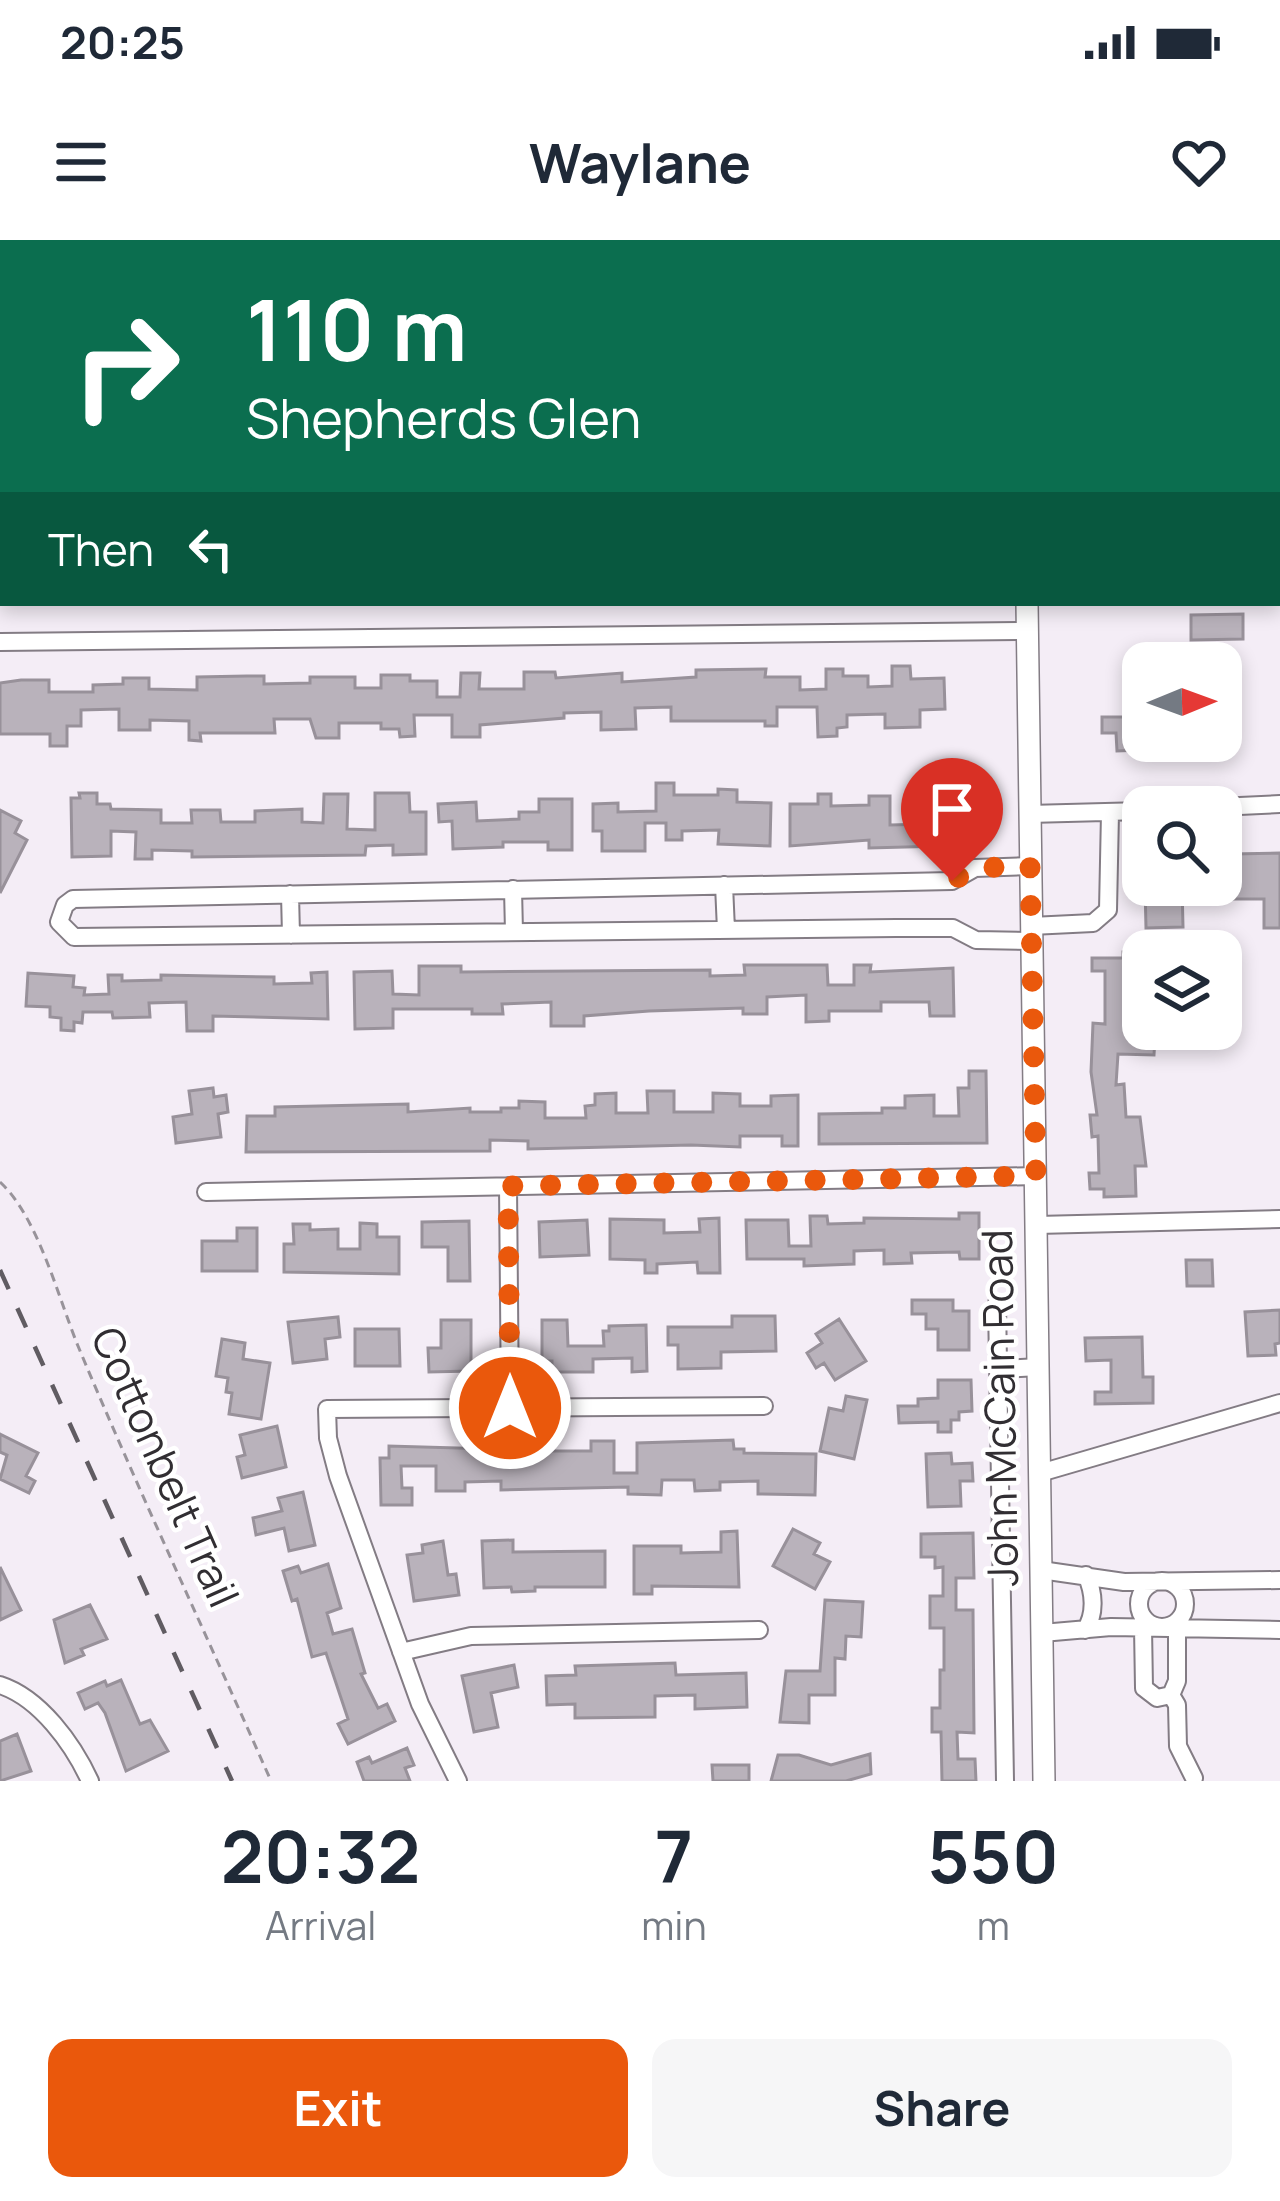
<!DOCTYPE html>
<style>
:root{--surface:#fff;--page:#f6f6f7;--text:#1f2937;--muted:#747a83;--accent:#ea580c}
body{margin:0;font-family:Manrope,sans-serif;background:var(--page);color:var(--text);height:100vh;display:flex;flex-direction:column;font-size:45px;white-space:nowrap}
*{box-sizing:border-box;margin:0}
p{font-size:39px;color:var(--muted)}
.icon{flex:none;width:66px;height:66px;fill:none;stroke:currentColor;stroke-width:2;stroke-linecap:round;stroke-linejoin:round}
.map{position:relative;height:1541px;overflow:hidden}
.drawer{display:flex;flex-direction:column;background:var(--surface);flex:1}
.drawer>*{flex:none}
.guide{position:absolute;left:0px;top:0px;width:1281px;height:366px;box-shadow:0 6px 18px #0003;background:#0b6e4f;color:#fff;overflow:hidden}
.needle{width:78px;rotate:89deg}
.fabs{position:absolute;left:1122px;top:402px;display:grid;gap:24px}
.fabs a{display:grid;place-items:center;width:120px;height:120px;border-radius:24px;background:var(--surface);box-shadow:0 6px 18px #0003;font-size:60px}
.pin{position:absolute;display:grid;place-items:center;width:102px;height:102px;color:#fff;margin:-123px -51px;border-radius:50% 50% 50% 0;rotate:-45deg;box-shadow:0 0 12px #0007}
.pin .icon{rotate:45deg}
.me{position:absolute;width:132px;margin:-66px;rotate:0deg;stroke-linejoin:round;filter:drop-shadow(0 0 9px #0008)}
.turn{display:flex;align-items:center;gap:42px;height:252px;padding:0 48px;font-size:54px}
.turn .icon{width:156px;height:156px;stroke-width:2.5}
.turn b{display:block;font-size:84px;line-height:102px}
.then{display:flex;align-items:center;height:114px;padding:0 48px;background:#0003;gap:24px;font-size:45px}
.eta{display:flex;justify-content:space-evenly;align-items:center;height:204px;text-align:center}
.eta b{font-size:72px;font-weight:700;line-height:84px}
.action{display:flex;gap:24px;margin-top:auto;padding:24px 48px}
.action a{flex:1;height:138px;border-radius:24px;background:var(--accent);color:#fff;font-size:48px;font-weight:700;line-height:138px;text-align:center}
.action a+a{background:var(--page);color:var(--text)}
.status{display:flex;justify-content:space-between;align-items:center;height:84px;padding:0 60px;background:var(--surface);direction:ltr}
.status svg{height:33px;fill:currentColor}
header{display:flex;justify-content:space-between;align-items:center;height:156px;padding:0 48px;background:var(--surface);font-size:54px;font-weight:700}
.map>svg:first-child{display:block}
</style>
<div class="status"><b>20:25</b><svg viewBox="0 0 49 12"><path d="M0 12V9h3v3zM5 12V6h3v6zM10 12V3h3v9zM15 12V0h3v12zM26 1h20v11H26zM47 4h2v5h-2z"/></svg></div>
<header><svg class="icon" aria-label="menu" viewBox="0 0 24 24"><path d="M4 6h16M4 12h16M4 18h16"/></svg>Waylane<svg class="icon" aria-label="heart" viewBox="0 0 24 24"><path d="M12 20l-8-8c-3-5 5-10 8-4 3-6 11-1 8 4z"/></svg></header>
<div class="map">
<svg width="1280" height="1541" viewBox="0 0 1280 1541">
<rect width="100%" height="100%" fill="#f4edf6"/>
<path fill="#b9b2bb" stroke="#98919a" stroke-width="3" d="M1243 374V399L1191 400V375Z
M892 426H910L911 439 944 438 945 469 920 470V487L885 488V474L847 475V487L837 488V496L818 497 817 467H777V486H765V481H671V467L635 468 636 489 601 490V472L564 473V478L480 485V497H452V475H414L415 496 400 497 399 489H381V483H339V498H316L310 479H274L275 493H200L201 501 189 500V481L150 480V490H119V469L81 470V486H67V506H50V494H0V443L21 440H49V452H93V445L123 444V438H149V449L197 450V437L247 436H264V444L310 443V437H355V448H381V435H410V441H437V457H460L461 433H480L479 449H524V432H555L556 438 622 433V442L696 437V430L766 429 765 437H800V450L826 449V429H843V436H868V447L892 446Z
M1102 477H1143V510L1117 511 1116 493H1102Z
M656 543H674V555H718V549L737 550V562L771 563 770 606 718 604 719 590 682 591V600H666V583H645V611H602V591H593V564L618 563V572L656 571Z
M930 546H952L953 594H943V606L869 608V600L790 606V564H818V554H831V566L869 565V556H890V585L930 584Z
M79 553H97V564H110L111 569 161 570V583H192L191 570H220L221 582H255V571L302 569V582L323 583 324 554H348L347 589 375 590V553H409L410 572H426V614L393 615V605L366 606 365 615 192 617V611L152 610V619H135L136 592 111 591V616L72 617 71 558H80Z
M539 559H572V610H548V602H503V607L453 609 452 581 439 582 438 564 476 562 477 581 519 579V572H539Z
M0 570 21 581 15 593 27 600 0 653Z
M1280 613V688H1264V659H1233L1232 614Z
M1145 645H1182L1183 687 1146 688Z
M1123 712H1139L1137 796 1155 797 1154 815 1118 814 1116 845 1124 844 1126 877H1140L1146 926H1135L1136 956 1104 957V949H1090L1089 933H1099L1098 896 1092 897 1090 875H1097L1091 832 1093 783 1105 784V731H1092V718H1123Z
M744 725H827L828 745H854V725H871L870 732 953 728 954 776H930L929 762H881V771H829V781L806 782V755L767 757V774H743V768L649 771 584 776V786H551V762L502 764 503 774H472V769H393V788L355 789 354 732 392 731 393 754 419 755V726H461V732L710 730V736L745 735Z
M327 732 328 779 213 776V791H187L186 762 149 763 150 777 113 778 112 772H83L82 783 74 782V791L61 790V778L50 777V767L26 766 28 733 74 736 73 747 85 748 84 755 109 754 108 735H122V741L161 740V735L274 737V744L312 743 311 733Z
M969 831H986L987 903 819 904V874L882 873V868H905V856L934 855V876H959L958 848H969Z
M213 848 214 857 226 855 228 872 218 874 221 897 176 903 173 877 192 874 189 851Z
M647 851H674V872H713V853L740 854V866H771V856L798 855V906H782V896H740V907L691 905 528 909V901L490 900V911L246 912 247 876H275V867L408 864V872L470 868V872H501V868H519V861L545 862V878H586L585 866 595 865V854L616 853V873H648Z
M959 973H979V1019H960L959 1012 911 1013 912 1023 884 1024V1010L854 1011V1024L804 1026V1019H747L746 980H788L789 1006H811L810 976H827L828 984 864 983V978L959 979Z
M719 978 720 1033H698L697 1022 657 1024V1033H645V1020L610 1019V979L664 980V993L700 992 699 979Z
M587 980 589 1015 540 1017 539 982Z
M469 981 470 1041H448V1007H422V982Z
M360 983 377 984V997H399V1034L284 1032V1004H294L293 984H310V990L338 989V1009H360Z
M237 988H257V1031H202V1001H237Z
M1186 1020H1212L1213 1046H1187Z
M912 1060H953V1071H969V1110H938V1089H926V1074H912Z
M1280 1070V1103L1275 1104 1276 1115 1248 1116 1245 1072Z
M732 1076H775L776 1111 721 1112V1128L678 1129V1105H668V1087H732Z
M338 1077 340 1097 325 1099 327 1119 293 1123 288 1082Z
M839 1079 866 1121 835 1140 824 1123 816 1128 807 1113 822 1103 816 1094Z
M441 1080H471V1131L429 1132 428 1108H441Z
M542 1080H567L568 1106H604L603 1091H609V1086L646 1085 647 1131 632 1132V1118L593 1119V1132H552V1121H542Z
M355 1089H399L400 1126H355Z
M1142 1097 1143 1137H1153V1163L1095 1164V1152H1111V1120L1086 1121 1085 1098Z
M222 1099 245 1103 243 1119 270 1123 261 1179 229 1174 232 1153 226 1152 228 1138 216 1136Z
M938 1140H971L972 1171 959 1172V1180H951V1192H938V1182L899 1183 898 1166H918V1159L938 1158Z
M846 1156 867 1160 854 1219 820 1211 829 1168 843 1171Z
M277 1186 286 1227 242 1238 237 1217 245 1215 240 1195Z
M0 1194 38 1213 26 1236 35 1241 29 1253 0 1239 7 1215 0 1212Z
M733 1200 734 1209H744V1213L816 1214 815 1255 758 1254V1241L720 1242V1250L695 1251 694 1240H662L661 1255 628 1254V1247L501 1250V1241L465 1242V1251H436V1226H401L402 1248H412V1265H381L380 1218H389V1206L524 1210V1203L550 1202V1211H591V1201H614V1233H637V1203Z
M951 1213 952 1224 972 1223 973 1241H960L961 1266 928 1267 926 1214Z
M303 1252 315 1305 289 1311 284 1288 256 1295 253 1278 282 1271 278 1258Z
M793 1289 820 1303 814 1314 830 1322 815 1349 773 1326Z
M737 1291 739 1347 652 1346V1354H634V1306H681V1313L721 1312V1292Z
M973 1293 974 1338H956V1370H973L974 1493 957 1492 958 1519H975L976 1541H942L941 1492H932V1468H940V1430H944V1388H930V1356H943V1327L935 1328V1317H921V1294Z
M513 1300V1312L605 1311V1347H535V1351L512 1352 511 1347 484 1348 482 1301Z
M443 1301 448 1335 456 1334 459 1355 414 1361 407 1315 423 1313 422 1305Z
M328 1324 341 1368 327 1373 333 1394 352 1389 365 1433 361 1434 378 1468 387 1464 395 1481 348 1504 338 1484 348 1479 326 1413 312 1417 297 1359 292 1361 283 1331 298 1326 301 1333Z
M0 1327 21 1370 0 1380Z
M825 1360 863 1362 861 1397 846 1396 845 1419 835 1418V1455H809V1483L780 1482 786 1431H820Z
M90 1365 107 1399 81 1409 84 1415 65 1423 54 1380Z
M675 1423 676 1435 746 1433 747 1467 695 1469V1455L655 1456V1477L575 1478V1464L547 1465 546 1436 576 1435 575 1426Z
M514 1425 518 1447 491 1453 498 1487 474 1492 462 1436Z
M121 1440 140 1484 150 1480 168 1511 126 1531 105 1473 98 1463 85 1469 78 1453 105 1441 107 1446Z
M17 1494 31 1531 0 1541V1501Z
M407 1508 414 1525 405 1528 410 1541H364L357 1522 369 1517 372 1523Z
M870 1514 871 1534 846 1541H771L778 1515H799L831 1525Z
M712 1525H749V1541H713Z"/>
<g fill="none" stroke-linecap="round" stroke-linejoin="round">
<g stroke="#837c84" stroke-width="20">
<path id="minor" d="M412 3V0
M1278 96H1280
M0 149H3
M1278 334H1280
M0 402 1027 391
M1218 567 1280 564
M1029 574 1143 571
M1030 626 975 628 952 641 73 659 65 665 59 682 74 697 896 688H953L976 700 1031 701
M724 645 726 690
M513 649 514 692
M290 654 291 695
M1031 686 1093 683 1108 670 1110 573
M508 946 510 1168
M206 952 1036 936
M1037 985 1280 979
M997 1063 1005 1541
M1000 1129 1039 1127
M1040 1233 1280 1163
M1041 1330 1124 1342 1280 1340
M1139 1364a23 23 0 1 1 46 0a23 23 0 1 1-46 0Z
M1143 1387 1144 1448 1157 1458 1171 1455 1177 1441V1388
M1085 1390C1096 1374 1094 1352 1086 1335
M1042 1393 1111 1387 1280 1390
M401 1412 471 1396 759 1390
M0 1445C40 1458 73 1504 90 1541
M1171 1455 1177 1465 1178 1506 1194 1538
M458 1541 420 1464 338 1236 328 1198 327 1169 764 1166"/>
</g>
<g stroke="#837c84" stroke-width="24">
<path id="major" d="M1023 0V3
M1027 363 1044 1541"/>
</g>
<path stroke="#98939a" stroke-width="3" stroke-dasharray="9 6" stroke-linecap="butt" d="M794 0H875
M930 0 941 3
M647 3 709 0
M960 3 982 0
M0 17H3
M0 942C38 977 58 1057 78 1106 139 1252 207 1396 271 1541"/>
<use href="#minor" stroke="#fff" stroke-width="16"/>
<use href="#major" stroke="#fff" stroke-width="21"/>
<path stroke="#605c62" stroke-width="4.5" stroke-dasharray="21 21" stroke-linecap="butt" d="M0 1030 232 1541"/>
</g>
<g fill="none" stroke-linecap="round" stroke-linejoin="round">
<path stroke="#ea580c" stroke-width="21" stroke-dasharray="0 37.8" d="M510 1168 508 946 1036 936 1030 626 975 628 952 641"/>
</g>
<g text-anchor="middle" stroke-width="9" stroke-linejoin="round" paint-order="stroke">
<g font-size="42" fill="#312e32" stroke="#fff">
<text transform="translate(1000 1168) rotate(-91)" y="15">John McCain Road</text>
<text transform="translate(165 1227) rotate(66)" y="15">Cottonbelt Trail</text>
</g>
</g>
</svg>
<div class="fabs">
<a><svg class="needle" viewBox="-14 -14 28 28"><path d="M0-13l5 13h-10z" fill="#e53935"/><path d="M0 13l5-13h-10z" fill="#747a83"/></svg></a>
<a><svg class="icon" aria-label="search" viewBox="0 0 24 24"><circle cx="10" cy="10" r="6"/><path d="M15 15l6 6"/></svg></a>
<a><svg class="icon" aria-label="layers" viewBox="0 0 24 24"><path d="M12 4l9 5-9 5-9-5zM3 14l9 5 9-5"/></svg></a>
</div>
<div class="pin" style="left:952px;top:641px;background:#d93025"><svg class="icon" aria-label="arrive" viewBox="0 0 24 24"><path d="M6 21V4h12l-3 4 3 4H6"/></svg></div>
<svg class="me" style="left:510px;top:1168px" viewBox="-20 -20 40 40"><circle r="17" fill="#ea580c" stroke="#fff" stroke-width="3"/><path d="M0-11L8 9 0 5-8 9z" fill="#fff"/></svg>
<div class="guide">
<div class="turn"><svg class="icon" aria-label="right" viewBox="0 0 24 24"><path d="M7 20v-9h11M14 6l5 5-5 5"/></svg><div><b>110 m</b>Shepherds Glen</div></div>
<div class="then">Then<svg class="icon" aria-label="left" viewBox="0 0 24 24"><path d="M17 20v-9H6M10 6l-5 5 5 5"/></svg></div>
</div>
</div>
<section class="drawer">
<div class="eta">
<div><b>20:32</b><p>Arrival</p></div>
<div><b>7</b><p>min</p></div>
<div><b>550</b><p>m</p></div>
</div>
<div class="action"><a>Exit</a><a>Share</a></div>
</section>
